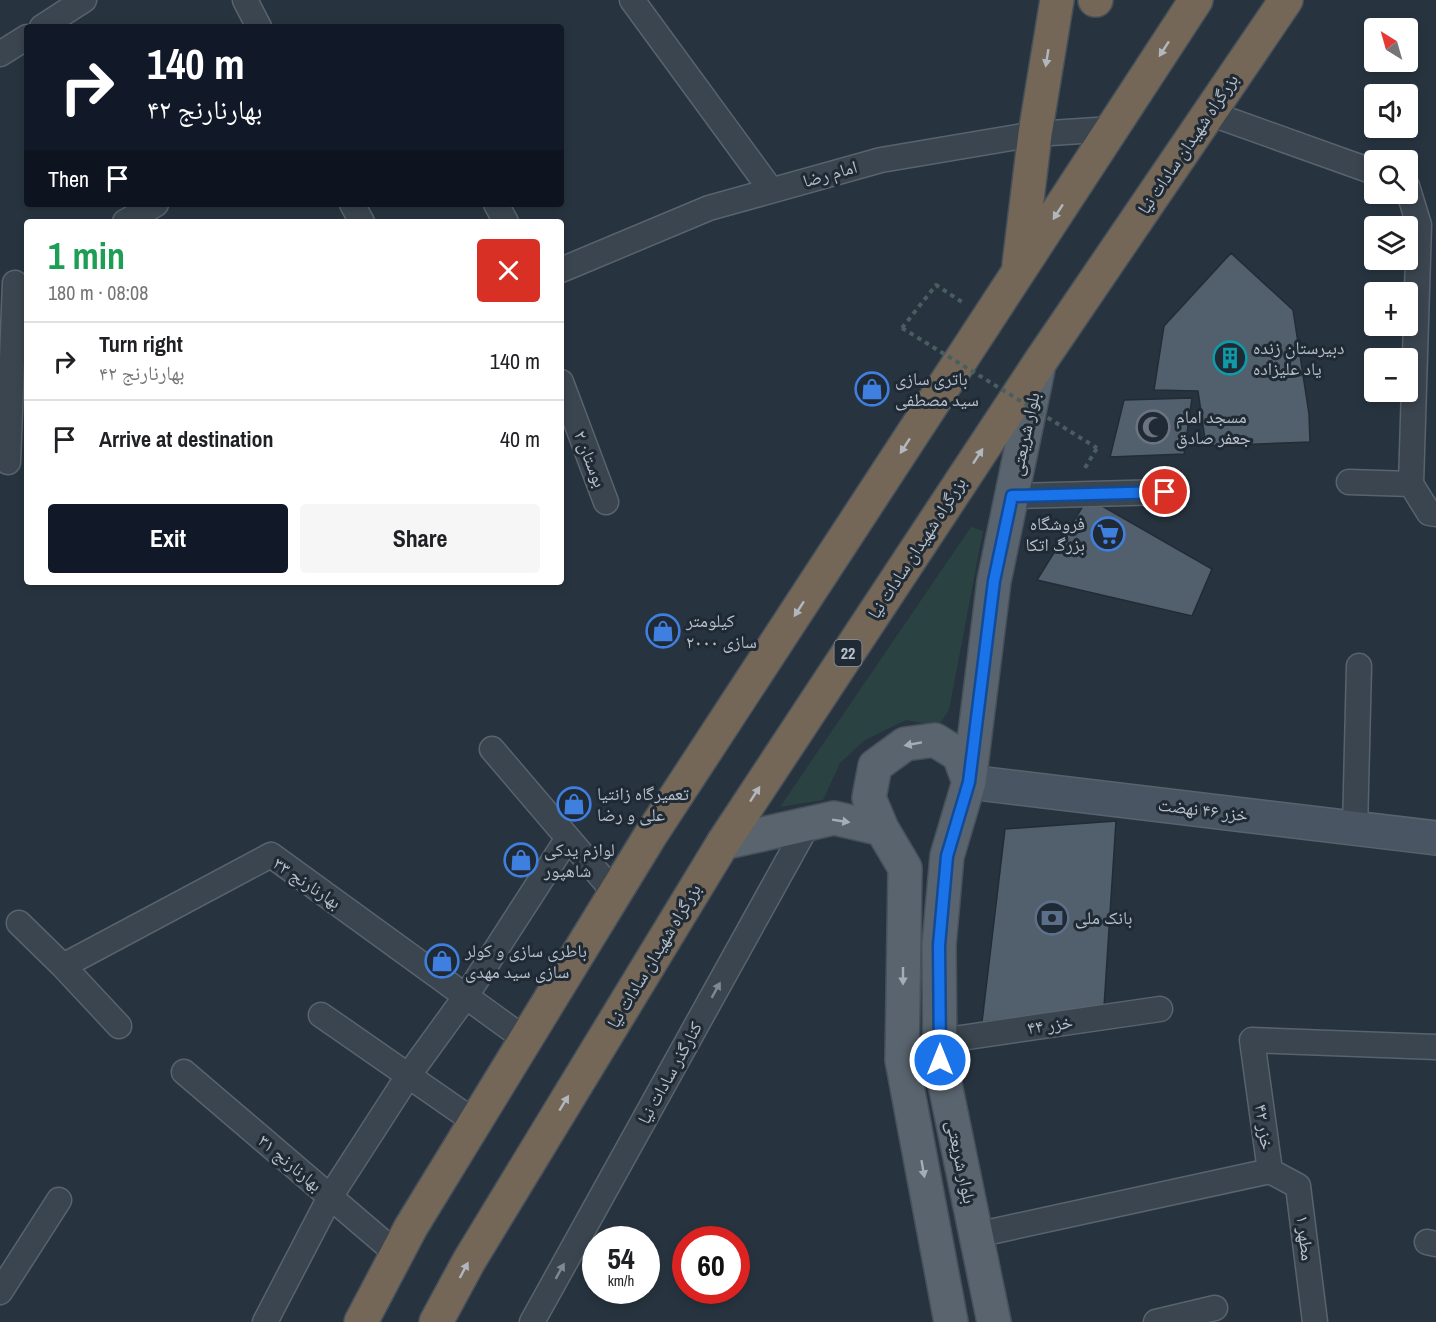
<!DOCTYPE html>
<meta charset="utf-8">
<style>
:root{--surface:#fff;--page:#f6f6f6;--text:#202124;--muted:#757577;--line:#e0e0e0;--accent:#111827}
body{margin:0;font-family:"Archivo Narrow","Noto Naskh Arabic",sans-serif;background:var(--page);color:var(--text);height:100vh;display:flex;flex-direction:column;font-size:22px;white-space:nowrap}
*{box-sizing:border-box;margin:0}
p{font-size:20px;color:var(--muted)}
.icon{flex:none;width:33px;height:33px;fill:none;stroke:currentColor;stroke-width:2;stroke-linecap:round;stroke-linejoin:round}
.map{position:relative;flex:1;overflow:hidden}
.details{position:absolute;left:24px;top:219px;width:540px;height:366px;display:flex;flex-direction:column;background:var(--surface);border-radius:6px;box-shadow:0 3px 9px #0003}
.details>*{flex:none}
.hud{position:absolute;left:24px;top:24px;width:540px;height:183px;border-radius:6px;box-shadow:0 3px 9px #0003;background:#111827;color:#fff;overflow:hidden}
.needle{width:39px;rotate:323deg}
.fabs{position:absolute;left:1364px;top:18px;display:grid;gap:12px}
.fabs a{display:grid;place-items:center;width:54px;height:54px;border-radius:6px;background:var(--surface);box-shadow:0 3px 9px #0003;font-size:30px}
.speed{position:absolute;left:582px;top:1226px;display:flex;gap:12px;font-size:30px;font-weight:700;text-align:center}
.speed>*{display:grid;place-content:center;width:78px;height:78px;border-radius:50%;background:var(--surface);box-shadow:0 3px 9px #0003;line-height:1}
.speed small{font-size:15px;font-weight:400}
.speed .limit{border:9px solid #d22;background:#fff;color:#111}
.pin{position:absolute;display:grid;place-items:center;width:51px;height:51px;color:#fff;margin:-26px;border:3px solid #fff;border-radius:50%;box-shadow:0 2px 6px #0007}
.me{position:absolute;width:66px;margin:-33px;rotate:0deg;stroke-linejoin:round;filter:drop-shadow(0 0 4px #0008)}
.turn{display:flex;align-items:center;gap:21px;height:126px;padding:0 24px;font-size:27px}
.turn .icon{width:78px;height:78px;stroke-width:2.5}
.turn b{display:block;font-size:42px;line-height:51px}
.then{display:flex;align-items:center;height:57px;padding:0 24px;background:#0003;gap:12px;font-size:22px}
.round{display:grid;place-items:center;flex:none;width:63px;height:63px;border-radius:6px;background:var(--page)}
.head{display:flex;align-items:center;justify-content:space-between;height:102px;padding:0 24px}
h1{font-size:36px;font-weight:700;line-height:45px;color:#1e9e55}
.action{display:flex;gap:12px;margin-top:auto;padding:12px 24px}
.action a{flex:1;height:69px;border-radius:6px;background:var(--accent);color:#fff;font-size:24px;font-weight:700;line-height:69px;text-align:center}
.action a+a{background:var(--page);color:var(--text)}
ul{padding:0;list-style:none}
li{display:flex;align-items:center;gap:18px;height:78px;padding:0 24px;border-top:2px solid var(--line)}
li div{flex:1}
li b{display:block;font-size:22px}
li em{font-style:normal}
.map>svg:first-child{display:block}
</style>
<div class="map">
<svg width="1436" height="1322" viewBox="0 0 1436 1322">
<rect width="100%" height="100%" fill="#27343f"/>
<path fill="#2a4241" d="M971 527 983 531 949 710 938 726 906 720 865 740 840 763 823 800 780 807Z"/>
<path fill="#525f6d" stroke="#222c37" stroke-width="1.5" d="M1231 253 1293 310 1309 414 1310 442 1206 446 1198 391 1154 390 1164 326Z
M1192 398 1184 454 1110 457 1124 400Z
M1088 498 1212 569 1192 616 1037 580Z
M1116 821 1104 1007 982 1022 1005 829Z"/>
<g fill="none" stroke-linecap="round" stroke-linejoin="round">
<g stroke="#59636d" stroke-width="27">
<path id="street" d="M245 0 259 27
M632 0 771 190
M42 27 84 0
M0 54 27 37
M1209 113 1374 172
M1407 186 1419 225 1411 484 1429 513 1436 514
M352 204 362 222
M496 204 506 222
M125 222 156 204
M561 270 709 208 881 160 1035 134 1112 129
M561 382 606 502
M8 462 15 283
M1349 482 1411 484
M1012 496 1165 492
M492 749 615 893
M1355 829 1359 666
M19 923 63 966 271 855 526 1040
M63 966 119 1026
M321 1015 475 1122
M940 1041 1160 1009
M184 1072 397 1254
M1270 1171 1298 1186 1315 1322
M976 1235 1270 1171 1252 1040 1436 1047
M1427 1242 1436 1244
M0 1292 59 1200
M265 1322 330 1197 408 1076 466 996 568 838
M532 1322 808 824
M1156 1322 1215 1308"/>
</g>
<g stroke="#59636d" stroke-width="36">
<path id="secondary" d="M969 782 1436 838"/>
</g>
<g stroke="#47515c" stroke-width="36">
<path id="primary" d="M882 829 869 798 875 766 905 744 935 740 959 755 969 782
M723 843 834 818 882 829 905 868 902 1060 951 1322
M994 1322 940 1060 939 945 947 856 969 782 994 581 1039 364"/>
</g>
<g stroke="#46505a" stroke-width="36">
<path id="highway" d="M1095 0H1096
M1019 265 1035 134 1057 0
M361 1322 411 1227 650 836 1196 0
M436 1322 469 1261 723 843 1040 362 1286 0"/>
</g>
<path stroke="#495e5f" stroke-width="4" stroke-dasharray="4.5 4.5" stroke-linecap="butt" d="M902 328 936 285 962 302
M1085 468 1097 448"/>
<use href="#street" stroke="#3b454f" stroke-width="24"/>
<use href="#secondary" stroke="#495562" stroke-width="33"/>
<use href="#primary" stroke="#59646f" stroke-width="33"/>
<use href="#highway" stroke="#756758" stroke-width="33"/>
<path stroke="#495e5f" stroke-width="4" stroke-dasharray="4.5 4.5" stroke-linecap="butt" d="M902 328 1097 448"/>
</g>
<defs><path id="oneway-solid" d="M-6-.8H1V-3.2L6.5 0L1 3.2V.8H-6Z" transform="scale(1.5)"/></defs>
<g fill="#b0b7bf">
<use href="#oneway-solid" transform="translate(1164 49) rotate(123)"/>
<use href="#oneway-solid" transform="translate(1047 58) rotate(99)"/>
<use href="#oneway-solid" transform="translate(1058 212) rotate(123)"/>
<use href="#oneway-solid" transform="translate(905 446) rotate(123)"/>
<use href="#oneway-solid" transform="translate(978 456) rotate(-57)"/>
<use href="#oneway-solid" transform="translate(799 609) rotate(123)"/>
<use href="#oneway-solid" transform="translate(755 794) rotate(-57)"/>
<use href="#oneway-solid" transform="translate(564 1103) rotate(-59)"/>
<use href="#oneway-solid" transform="translate(464 1270) rotate(-62)"/>
</g>
<g fill="#a4aeb8">
<use href="#oneway-solid" transform="translate(913 744) rotate(170)"/>
<use href="#oneway-solid" transform="translate(841 821) rotate(9)"/>
<use href="#oneway-solid" transform="translate(903 976) rotate(90)"/>
<use href="#oneway-solid" transform="translate(923 1169) rotate(80)"/>
</g>
<g fill="#7f8993">
<use href="#oneway-solid" transform="translate(716 990) rotate(-61)"/>
<use href="#oneway-solid" transform="translate(560 1271) rotate(-61)"/>
</g>
<g fill="none" stroke-linecap="round" stroke-linejoin="round">
<g stroke="#114b97" stroke-width="15">
<path id="route" d="M940 1060 939 945 947 856 969 782 994 581 1012 496 1165 492"/>
</g>
<use href="#route" stroke="#1a73e8" stroke-width="10"/>
</g>
<defs>
<g id="building-ring" transform="scale(1.725)"><circle r="9.5" fill="#202a35" stroke="#0f9aa8" stroke-width="1.5"/><path d="M-4-6H4V6H1V3H-1V6H-4ZM-2.5-4.3h1.7v1.8h-1.7ZM.8-4.3h1.7v1.8H.8ZM-2.5-1h1.7V.8h-1.7ZM.8-1h1.7V.8H.8Z" fill="#0f9aa8"/></g>
<g id="shop-ring" transform="scale(1.725)"><circle r="9.5" fill="#202a35" stroke="#3f7fe0" stroke-width="1.5"/><path d="M-5-2.5h2.3a2.7 3.5 0 0 1 5.4 0H5L5.5 6h-11ZM-1.5-2.5h3a1.5 2.3 0 0 0-3 0Z" fill="#3f7fe0"/></g>
<g id="mosque-ring" transform="scale(1.725)"><circle r="9.5" fill="#202a35" stroke="#6b7280" stroke-width="1.5"/><path d="M3.5-4.9A6 6 0 1 0 3.5 4.9A5 5 0 1 1 3.5-4.9Z" fill="#6b7280"/></g>
<g id="supermarket-ring" transform="scale(1.725)"><circle r="9.5" fill="#202a35" stroke="#3f7fe0" stroke-width="1.5"/><path d="M-6-5.5h2.5l.6 2H6L4.5 2H-2.5L-4.4-4H-6ZM-1.5 3.2a1.3 1.3 0 1 0 .1 0ZM3 3.2a1.3 1.3 0 1 0 .1 0Z" fill="#3f7fe0"/></g>
<g id="bank-ring" transform="scale(1.725)"><circle r="9.5" fill="#202a35" stroke="#5c6f8a" stroke-width="1.5"/><path d="M-6-4H6V4H-6ZM0-2.3a2.3 2.3 0 1 0 0 4.6a2.3 2.3 0 1 0 0-4.6Z" fill="#5c6f8a"/></g>
</defs>
<g fill-rule="evenodd">
<use href="#building-ring" x="1230" y="358"/>
<use href="#shop-ring" x="872" y="389"/>
<use href="#mosque-ring" x="1153" y="427"/>
<use href="#supermarket-ring" x="1108" y="534"/>
<use href="#shop-ring" x="663" y="631"/>
<use href="#shop-ring" x="574" y="804"/>
<use href="#shop-ring" x="521" y="860"/>
<use href="#bank-ring" x="1052" y="918"/>
<use href="#shop-ring" x="442" y="961"/>
</g>
<g text-anchor="middle" stroke-width="6" stroke-linejoin="round" paint-order="stroke">
<rect fill="#202a35" stroke="#8a939d" stroke-width="1.5" x="834.5" y="640" width="27" height="26" rx="4.5"/>
<g font-size="16" font-weight="bold" fill="#b7c0ca">
<text x="848" y="659">22</text>
</g>
<g font-size="18" fill="#b7c0ca" stroke="#202a35">
<text transform="translate(1188 144) rotate(-56)" y="6">بزرگراه شهیدان سادات نیا</text>
<text transform="translate(830 174) rotate(-16)" y="6">امام رضا</text>
<text transform="translate(1025 434) rotate(-78)" y="6">بلوار شریعتی</text>
<text transform="translate(590 459) rotate(69)" y="6">بوستان ۲</text>
<text transform="translate(917 548) rotate(-57)" y="6">بزرگراه شهیدان سادات نیا</text>
<text transform="translate(1203 810) rotate(7)" y="6">خزر ۴۶ نهضت</text>
<text transform="translate(307 883) rotate(34)" y="6">بهارنارنج ۳۳</text>
<text transform="translate(654 956) rotate(-59)" y="6">بزرگراه شهیدان سادات نیا</text>
<text transform="translate(1050 1025) rotate(-8)" y="6">خزر ۴۴</text>
<text transform="translate(670 1073) rotate(-61)" y="6">کنارگذر سادات نیا</text>
<text transform="translate(1264 1127) rotate(82)" y="6">خزر ۴۲</text>
<text transform="translate(961 1162) rotate(78)" y="6">بلوار شریعتی</text>
<text transform="translate(290 1163) rotate(40)" y="6">بهارنارنج ۳۱</text>
<text transform="translate(1305 1238) rotate(83)" y="6">مطهر ۱</text>
</g>
<g font-size="18" fill="#b7c0ca" stroke="#202a35" text-anchor="start">
<text x="1253" y="354">دبیرستان زنده<tspan x="1253" dy="21">یاد علیزاده</tspan></text>
<text x="895" y="385">باتری سازی<tspan x="895" dy="21">سید مصطفی</tspan></text>
<text x="1176" y="423">مسجد امام<tspan x="1176" dy="21">جعفر صادق</tspan></text>
<text x="1085" y="530" text-anchor="end">فروشگاه<tspan x="1085" dy="21">بزرگ اتکا</tspan></text>
<text x="686" y="627">کیلومتر<tspan x="686" dy="21">سازی ۲۰۰۰</tspan></text>
<text x="597" y="800">تعمیرگاه زانتیا<tspan x="597" dy="21">علی و رضا</tspan></text>
<text x="544" y="856">لوازم یدکی<tspan x="544" dy="21">شاهپور</tspan></text>
<text x="1075" y="924">بانک ملی</text>
<text x="465" y="957">باطری سازی و کولر<tspan x="465" dy="21">سازی سید مهدی</tspan></text>
</g>
</g>
</svg>
<div class="fabs">
<a><svg class="needle" viewBox="-14 -14 28 28"><path d="M0-13l5 13h-10z" fill="#e53935"/><path d="M0 13l5-13h-10z" fill="#757577"/></svg></a>
<a><svg class="icon" aria-label="sound" viewBox="0 0 24 24"><path d="M4 9h4l5-4v14l-5-4H4zM17 9q2 3 0 6"/></svg></a>
<a><svg class="icon" aria-label="search" viewBox="0 0 24 24"><circle cx="10" cy="10" r="6"/><path d="M15 15l6 6"/></svg></a>
<a><svg class="icon" aria-label="layers" viewBox="0 0 24 24"><path d="M12 4l9 5-9 5-9-5zM3 14l9 5 9-5"/></svg></a>
<a>+</a>
<a>−</a>
</div>
<div class="speed"><div>54<small>km/h</small></div><div class="limit">60</div></div>
<div class="pin" style="left:1165px;top:492px;background:#d93025"><svg class="icon" aria-label="arrive" viewBox="0 0 24 24"><path d="M6 21V4h12l-3 4 3 4H6"/></svg></div>
<svg class="me" style="left:940px;top:1060px" viewBox="-20 -20 40 40"><circle r="17" fill="#1a73e8" stroke="#fff" stroke-width="3"/><path d="M0-11L8 9 0 5-8 9z" fill="#fff"/></svg>
<div class="hud">
<div class="turn"><svg class="icon" aria-label="right" viewBox="0 0 24 24"><path d="M7 20v-9h11M14 6l5 5-5 5"/></svg><div><b>140 m</b>بهارنارنج ۴۲</div></div>
<div class="then">Then<svg class="icon" aria-label="arrive" viewBox="0 0 24 24"><path d="M6 21V4h12l-3 4 3 4H6"/></svg></div>
</div>
<section class="details">
<div class="head"><div><h1>1 min</h1><p>180 m · 08:08</p></div><a class="round" style="background:#d93025;color:#fff"><svg class="icon" aria-label="close" viewBox="0 0 24 24"><path d="M6 6l12 12M18 6L6 18"/></svg></a></div>
<ul>
<li><svg class="icon" aria-label="right" viewBox="0 0 24 24"><path d="M7 20v-9h11M14 6l5 5-5 5"/></svg><div><b>Turn right</b><p>بهارنارنج ۴۲</p></div><em>140 m</em></li>
<li><svg class="icon" aria-label="arrive" viewBox="0 0 24 24"><path d="M6 21V4h12l-3 4 3 4H6"/></svg><div><b>Arrive at destination</b></div><em>40 m</em></li>
</ul>
<div class="action"><a>Exit</a><a>Share</a></div>
</section>
</div>
